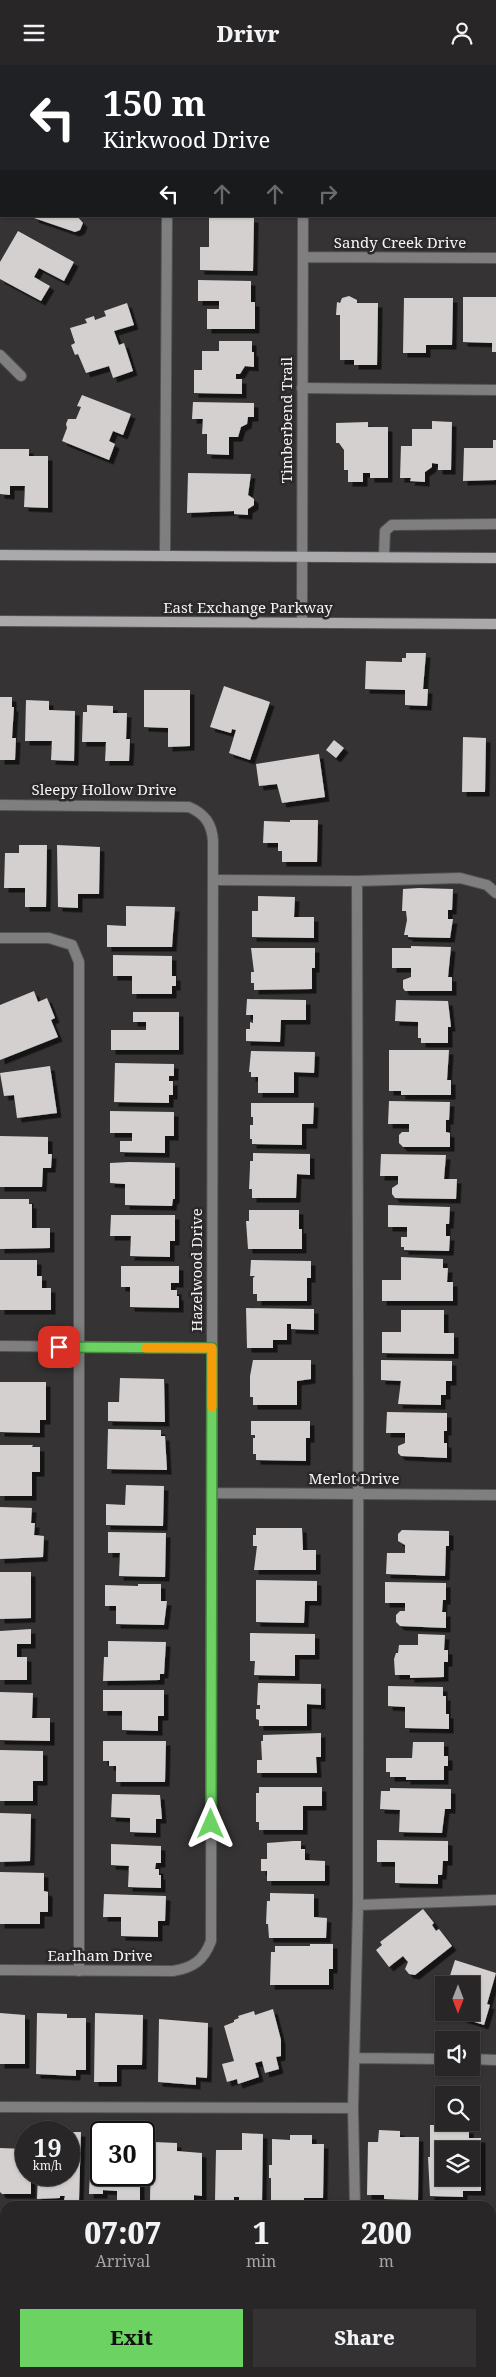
<!DOCTYPE html>
<style>
:root{--surface:#282627;--page:#343233;--text:#f1f3f6;--muted:#a5a5a7;--line:#444344;--accent:#6cd362}
body{margin:0;font-family:"Noto Serif",serif;background:var(--page);color:var(--text);height:100vh;display:flex;flex-direction:column;font-size:19px;white-space:nowrap}
*{box-sizing:border-box;margin:0}
p{font-size:16px;color:var(--muted)}
.icon{flex:none;width:28px;height:28px;fill:none;stroke:currentColor;stroke-width:2;stroke-linecap:round;stroke-linejoin:round}
.map{position:relative;flex:1;overflow:hidden}
.sheet{position:absolute;left:0px;top:2136px;width:496px;height:176px;display:flex;flex-direction:column;background:var(--surface);border-radius:15px 15px 0 0;box-shadow:0 1px 4px #0004,0 0 0 1px var(--line)}
.sheet>*{flex:none}
.guide{position:absolute;left:0px;top:0px;width:496px;height:152px;box-shadow:0 1px 4px #0004,0 0 0 1px var(--line);background:#202124;color:#fff;overflow:hidden}
.needle{width:32px;rotate:180deg}
.buttons{position:absolute;left:435px;top:1911px;display:grid;gap:10px}
.buttons a{display:grid;place-items:center;width:45px;height:45px;border-radius:0px;background:var(--surface);box-shadow:0 1px 4px #0004,0 0 0 1px var(--line);font-size:25px}
.speed{position:absolute;left:15px;top:2056px;display:flex;gap:10px;font-size:25px;font-weight:700;text-align:center}
.speed>*{display:grid;place-content:center;width:65px;height:65px;border-radius:50%;background:var(--surface);box-shadow:0 1px 4px #0004,0 0 0 1px var(--line);line-height:1}
.speed small{font-size:12px;font-weight:400}
.speed .limit{border:2px solid #111;border-radius:8px;background:#fff;color:#111}
.pin{position:absolute;display:grid;place-items:center;width:42px;height:42px;color:#fff;margin:-21px;border-radius:10px;box-shadow:0 2px 8px #0006}
.me{position:absolute;width:55px;margin:-28px;rotate:0deg;stroke-linejoin:round;filter:drop-shadow(0 0 4px #0008)}
.turn{display:flex;align-items:center;gap:18px;height:105px;padding:0 20px;font-size:22px}
.turn .icon{width:65px;height:65px;stroke-width:2.5}
.turn b{display:block;font-size:35px;line-height:42px}
.lanes{display:flex;align-items:center;height:48px;padding:0 20px;background:#0003;justify-content:center;gap:25px;direction:ltr}
.lanes .off{opacity:.35}
.eta{display:flex;justify-content:space-evenly;align-items:center;height:85px;text-align:center}
.eta b{font-size:30px;font-weight:800;line-height:35px}
.cta{display:flex;gap:10px;margin-top:auto;padding:10px 20px}
.cta a{flex:1;height:58px;border-radius:0px;background:var(--accent);color:#111;font-size:20px;font-weight:800;line-height:58px;text-align:center}
.cta a+a{background:var(--page);color:var(--text)}
header{display:flex;justify-content:space-between;align-items:center;height:65px;padding:0 20px;background:var(--surface);font-size:22px;font-weight:800}
.map>svg:first-child{display:block}
</style>
<header><svg class="icon" aria-label="menu" viewBox="0 0 24 24"><path d="M4 6h16M4 12h16M4 18h16"/></svg>Drivr<svg class="icon" aria-label="person" viewBox="0 0 24 24"><circle cx="12" cy="8" r="4"/><path d="M4 21q1-7 8-7t8 7"/></svg></header>
<div class="map">
<svg width="496" height="2312" viewBox="0 0 496 2312">
<defs>
<filter id="shadow"><feDropShadow dx="4.5" dy="4.5" stdDeviation="0" flood-color="#0009"/></filter>
</defs>
<rect width="100%" height="100%" fill="#353334"/>
<path fill="#d4d0d0" fill-rule="evenodd" filter="url(#shadow)" d="M34 151H77L83 158 80 165 75 167 34 153Z
M209 153H254L253 206 200 205V182H209Z
M18 166 74 197 64 216 39 203 34 212 50 221 41 236 0 214V197Z
M198 215 251 216V237H255V264H207V244H219V236H198Z
M349 231 357 235V238H378L377 300H354V295H340V250H336L337 237 340 238 342 233Z
M463 232H496V287H492V278L463 277Z
M404 233H453L452 280H426V288H403Z
M127 238 134 260 114 266 119 280 124 278 133 306 113 313 109 301 86 308 78 289 75 290 71 280 75 278 70 263 87 258 85 254 94 251 95 255 106 251 104 246Z
M219 276H252V287H254V302L245 301 240 309H236V314H242V329L194 328V305H202V286H219Z
M82 330 131 349 123 370 113 366 109 376 115 379 109 395 62 376 67 363 66 359 68 354H76L81 342 77 341Z
M193 337 254 338V352H248L247 359 241 362 238 372H229V390L207 389V369H202L203 354H192Z
M432 356 452 357 451 405H438V399L432 398V402L425 407V417L410 416 411 413H400L401 381H412V364H432Z
M368 357V362H388V413H370V408H363V417H348V405H344V385L339 378H336V358Z
M493 375H496V415L463 416 464 383H493Z
M0 384H29V391H48V443L24 442 25 421H10V430L0 429Z
M188 408 251 409 248 430 254 434V440L248 444V450L234 449V446L187 448Z
M406 588H426L423 624H428L427 641 405 640V625L365 624 366 596 402 597V593H406Z
M224 621 270 637 250 695 229 688 236 665 232 664 231 668 210 662Z
M144 625H190V681L168 682V663L144 662Z
M0 632H12V642H14L12 673H16L15 695H0Z
M26 635 49 636V645L75 646 74 696 51 695 52 676H25Z
M87 640 113 641V648H127L126 674H130L129 696H105L106 677H82L83 647H87Z
M463 672 486 673 485 727H462Z
M334 675 344 683 336 693 326 685Z
M319 689 325 732 282 738 277 719 259 721 256 699Z
M290 755H318L317 797H282V786H278V778H263L264 756 290 757Z
M19 780H47L46 842H25V823H4L5 788H19Z
M57 780 100 782 99 829H78V843L58 842Z
M419 823 453 824 452 845H448V854H453L450 873 408 872V870H404L407 855 406 846H402L403 824Z
M258 831 295 832 294 852H314V873L252 872V846H258Z
M126 841 175 842 172 882H107V860L126 861Z
M411 881 451 882 448 912H452V926H405L403 923V915L411 912V903H392V883H411Z
M251 883H315V903H312V924L254 925V918H251V907H254Z
M113 890 172 891V911H176V921H172V929H132V911H113Z
M34 926 38 937 47 933 55 953 51 955 58 972 0 995V940Z
M247 934 306 935V955H281L280 977 246 976V964H250V957L253 958V950H246Z
M396 935 448 936 451 962H448V978H421V973H418V957L395 956Z
M133 947H179V985H111V965H146V957H133Z
M389 985H449L447 1015H451V1030H401V1026H389Z
M251 986 315 987 314 1008 294 1007V1028H258V1012H251V1007H249Z
M115 998 174 999V1011H169V1016H173V1030H169V1038L114 1037Z
M50 1001 57 1048 17 1053 14 1030 4 1031 0 1008Z
M389 1036 450 1037 449 1055H446V1067L450 1068V1082H403L399 1078V1070L402 1067H409V1059H388Z
M251 1038H314L313 1059H302V1080L252 1079V1074H250V1060H253V1052H251Z
M110 1046 174 1047V1071H165V1088L120 1087V1076H132V1068H110Z
M0 1071 48 1072V1089H52L51 1103H43L42 1122H0Z
M253 1088 310 1089V1110L297 1109 296 1133H252V1124H249L250 1102V1096H253Z
M381 1089 446 1090 444 1114H457L456 1134 395 1133 392 1129V1123L398 1119V1111H380Z
M129 1097 175 1098V1134H173L172 1141 125 1140V1119L110 1118V1098Z
M0 1134H29V1139H32V1163H50V1183L0 1184Z
M388 1140 450 1142 449 1159H446V1171H450L449 1186 404 1185V1182H401V1172H407V1162H388Z
M249 1145H299V1164H302V1184H248L246 1156H249Z
M111 1150H175V1176H170V1192L130 1191 131 1171H110Z
M401 1192 443 1194V1203H448L447 1217H453V1236H382V1215H401Z
M0 1195H37V1211H42V1223H51V1245H0Z
M251 1195 311 1196V1213H307V1236H257V1229H253V1213L255 1211H250Z
M121 1201H179V1218H171V1225H177V1231H179V1243L130 1242V1222H121Z
M246 1243 314 1244V1265L291 1264V1259H287V1275H273V1283H247Z
M401 1245H444V1268H454V1289L382 1288V1267H401Z
M253 1295H311V1314L297 1316V1340H253V1332H250V1311Z
M381 1295 452 1296V1316H446V1330H441V1340L398 1339 401 1316 381 1315Z
M120 1313 164 1314 165 1357 108 1356V1337H119Z
M0 1317H46V1355H40V1368L0 1367Z
M387 1347 447 1348V1366H444V1378H447V1393L401 1391 398 1388V1381L405 1378V1368H386Z
M251 1356H310V1373H306V1396L256 1395V1389H253V1373H255V1370H251Z
M108 1364 161 1365V1371H165L167 1405 107 1404Z
M0 1380H33L32 1382H40V1407H32V1431H0Z
M126 1420 164 1421 163 1461 106 1460V1439L125 1440Z
M0 1442 32 1443 31 1458H35L34 1470 44 1471 43 1492 0 1494Z
M256 1463H302L303 1485H316V1505H254L257 1481H253V1470H256Z
M402 1465 449 1466V1481H446L445 1511 386 1509 387 1488H405V1480L398 1476V1469Z
M108 1467 166 1468 165 1512 119 1511 120 1488H108Z
M0 1507H31V1553L0 1554Z
M256 1515 317 1516V1536H305L304 1558 256 1557Z
M385 1517 446 1518V1535H443L442 1547H446V1563L400 1561 396 1557V1550L400 1546H405V1538H385Z
M138 1519H161V1536H167L164 1560 116 1559V1541H105V1520L138 1521Z
M31 1564V1579H17V1592H27V1615H0V1566Z
M250 1568 315 1569V1590H295V1611L254 1610 255 1596H250Z
M418 1569 445 1570 444 1585H448V1597H444V1612L410 1613V1610H395L394 1594 396 1588H398L399 1580H418Z
M108 1576 166 1577 164 1609H160V1615L103 1616 104 1592H108Z
M258 1618 321 1619V1640L307 1639V1661H259V1655L256 1654V1644H260V1640H257Z
M388 1621 443 1622V1631H446V1649H449V1664L405 1663V1642L388 1641Z
M103 1625H164V1651H158V1666L122 1665V1646H103Z
M0 1627 33 1628 32 1653H50V1676L0 1675Z
M321 1668V1692H316L317 1708H257V1695H262L261 1676H263V1670Z
M103 1676H166L165 1717H116V1701H109V1696H103Z
M413 1677H444V1691H448V1701H444V1715H406V1712H390V1707H386V1693H412Z
M0 1685 43 1686V1716H33V1736H0Z
M259 1722H322V1741H303V1765H259V1757H256V1728H259Z
M390 1723 451 1724V1744H445L442 1768 399 1767 400 1745 380 1744 381 1726H390Z
M112 1729 160 1730 162 1754H156V1768L130 1767V1753L111 1752Z
M0 1748 31 1749 30 1796 0 1797Z
M377 1775 448 1776V1796H443L442 1810H438V1819L395 1818V1797H377Z
M294 1776H301V1784H305V1795L325 1796V1816H267V1806H261V1794H267V1778Z
M111 1779 161 1781V1798H156L155 1804H159V1810H161V1823L128 1822 129 1801 111 1800Z
M0 1807 44 1808V1826L48 1827V1847H40V1859H0Z
M270 1828 314 1829V1852L327 1853 326 1873H269L268 1859H266L267 1836H270Z
M104 1829 166 1831 165 1856H158V1872L121 1871V1852H103Z
M423 1844 434 1858 432 1860 436 1866 439 1864 452 1881 415 1910 409 1909 405 1904 408 1897 403 1891 389 1902 376 1885 382 1880 380 1877Z
M310 1879H333V1904H329V1920H270L271 1887H275V1881H310Z
M455 1895 496 1908 487 1939 490 1940 484 1960 462 1953 464 1948H471V1920H447Z
M273 1944 281 1975V1991L276 1992 279 2004 265 2008 262 1996 255 1998 259 2012 238 2019 237 2014 227 2017 222 1999 234 1996 224 1961 234 1957V1955L239 1953 238 1951 254 1946 255 1950Z
M0 1948 25 1950V1999H0Z
M37 1948 67 1949V1953H86V2005H76V2011L36 2009Z
M95 1948 143 1950 142 2000H117V2017H94Z
M159 1954 208 1958 207 2013 196 2012V2020L158 2017Z
M430 2060H453V2064H469V2073H481V2126H463V2132L430 2131 428 2092H430ZM444 2085H471V2112H444Z
M379 2065 400 2066V2072H419L418 2135 384 2134V2130H367L368 2077H378Z
M69 2067H81L79 2135H64L65 2131H60V2133L37 2134 38 2110H69Z
M242 2068 263 2069 262 2137 239 2135V2132H234V2135L215 2136 216 2085H242Z
M290 2070H312V2079H324L323 2133H304V2137L271 2136V2113H269V2100H272V2074L290 2075Z
M91 2076H101V2110H140V2136L117 2135V2126L103 2125V2129H89Z
M154 2077 177 2078V2086L202 2088V2131L194 2130V2137L150 2135 151 2085 153 2086Z
M0 2083 26 2084V2110H31V2129H2L0 2127Z
M491 2226H496V2288H491Z
M0 2232 5 2233V2272L0 2271Z"/>
<g fill="none" stroke-linecap="round" stroke-linejoin="round">
<g stroke="#545253" stroke-width="12">
<path id="service" d="M168 1V0
M495 47H496
M302 323 496 325
M165 490 167 151
M213 815 357 816C360 1157 357 1499 358 1840
M357 816 460 813 487 820 496 828
M0 873H49L72 880 79 897V1906
M355 1993 444 1994
M471 1994 496 1995
M0 2042 353 2043 355 2141
M353 2043 358 1840 496 1835"/>
</g>
<g stroke="#545253" stroke-width="12">
<path id="minor" d="M304 1V0
M303 192 496 193
M0 290 21 311
M384 491 385 466 392 460 496 459
M302 558 303 151
M0 740 189 742C205 749 212 759 213 776L211 1876C204 1895 193 1903 173 1906L0 1905
M0 1281 212 1283
M212 1428 496 1430
M491 2178H496
M0 2181H5"/>
</g>
<g stroke="#545253" stroke-width="12">
<path id="tertiary" d="M21 1V0
M0 112 1 109"/>
</g>
<g stroke="#545253" stroke-width="12">
<path id="secondary" d="M0 490 496 493
M0 556 496 559"/>
</g>
<use href="#service" stroke="#7f7f80" stroke-width="10"/>
<use href="#minor" stroke="#7f7f80" stroke-width="10"/>
<use href="#tertiary" stroke="#7f7f80" stroke-width="10"/>
<use href="#secondary" stroke="#aaa9ab" stroke-width="10"/>
</g>
<g fill="none" stroke-linecap="round" stroke-linejoin="round">
<g stroke="#468940" stroke-width="12">
<path id="route" d="M59 1282 212 1283 211 1759"/>
</g>
<use href="#route" stroke="#6cd362" stroke-width="9"/>
<path stroke="#f59e0b" stroke-width="9" d="M146 1283H212V1342"/>
</g>
<g text-anchor="middle" stroke-width="5" stroke-linejoin="round" paint-order="stroke">
<g font-size="15" fill="#f5f3f4" stroke="#2b292a">
<text x="400" y="183">Sandy Creek Drive</text>
<text transform="translate(287 355) rotate(-90)" y="5">Timberbend Trail</text>
<text x="248" y="548">East Exchange Parkway</text>
<text x="104" y="730">Sleepy Hollow Drive</text>
<text transform="translate(197 1205) rotate(-90)" y="5">Hazelwood Drive</text>
<text x="354" y="1419">Merlot Drive</text>
<text x="100" y="1896">Earlham Drive</text>
</g>
</g>
</svg>
<div class="buttons">
<a><svg class="needle" viewBox="-14 -14 28 28"><path d="M0-13l5 13h-10z" fill="#e53935"/><path d="M0 13l5-13h-10z" fill="#a5a5a7"/></svg></a>
<a><svg class="icon" aria-label="sound" viewBox="0 0 24 24"><path d="M4 9h4l5-4v14l-5-4H4zM17 9q2 3 0 6"/></svg></a>
<a><svg class="icon" aria-label="search" viewBox="0 0 24 24"><circle cx="10" cy="10" r="6"/><path d="M15 15l6 6"/></svg></a>
<a><svg class="icon" aria-label="layers" viewBox="0 0 24 24"><path d="M12 4l9 5-9 5-9-5zM3 14l9 5 9-5"/></svg></a>
</div>
<div class="speed"><div>19<small>km/h</small></div><div class="limit">30</div></div>
<div class="pin" style="left:59px;top:1282px;background:#d93025"><svg class="icon" aria-label="arrive" viewBox="0 0 24 24"><path d="M6 21V4h12l-3 4 3 4H6"/></svg></div>
<svg class="me" style="left:211px;top:1759px" viewBox="-20 -20 40 40"><path d="M0-17L14 15 0 8-14 15z" fill="#6cd362" stroke="#fff" stroke-width="4"/></svg>
<div class="guide">
<div class="turn"><svg class="icon" aria-label="left" viewBox="0 0 24 24"><path d="M17 20v-9H6M10 6l-5 5 5 5"/></svg><div><b>150 m</b>Kirkwood Drive</div></div>
<div class="lanes"><svg class="icon" aria-label="left" viewBox="0 0 24 24"><path d="M17 20v-9H6M10 6l-5 5 5 5"/></svg><svg class="icon off" aria-label="ahead" viewBox="0 0 24 24"><path d="M12 20V5M6 11l6-6 6 6"/></svg><svg class="icon off" aria-label="ahead" viewBox="0 0 24 24"><path d="M12 20V5M6 11l6-6 6 6"/></svg><svg class="icon off" aria-label="right" viewBox="0 0 24 24"><path d="M7 20v-9h11M14 6l5 5-5 5"/></svg></div>
</div>
<section class="sheet">
<div class="eta">
<div><b>07:07</b><p>Arrival</p></div>
<div><b>1</b><p>min</p></div>
<div><b>200</b><p>m</p></div>
</div>
<div class="cta"><a>Exit</a><a>Share</a></div>
</section>
</div>
